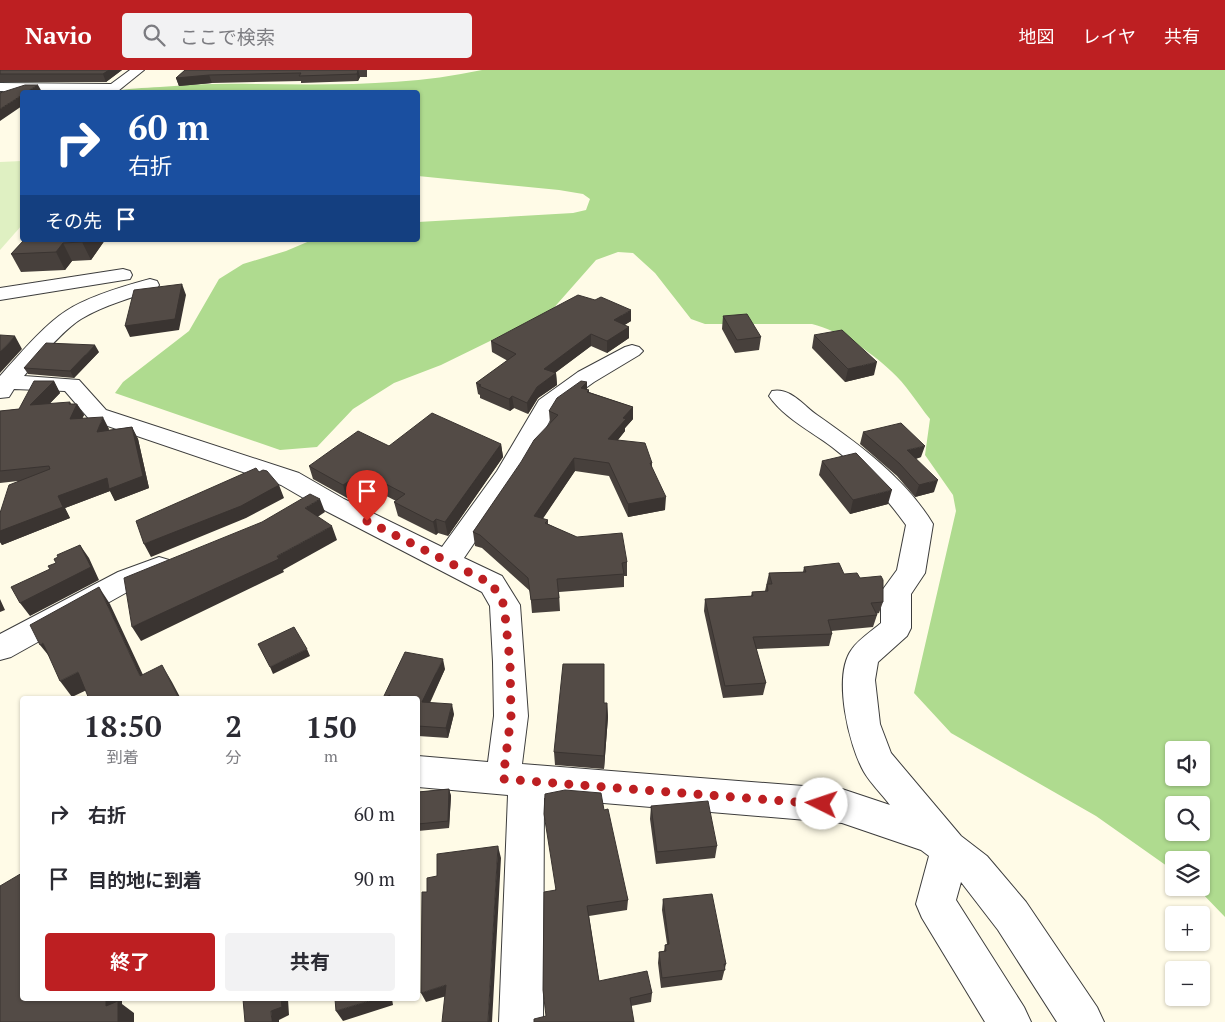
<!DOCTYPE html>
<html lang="ja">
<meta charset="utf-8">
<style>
:root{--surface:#fff;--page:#f2f2f3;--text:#2b2b33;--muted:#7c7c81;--accent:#bd1f22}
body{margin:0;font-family:"PT Serif","Noto Sans JP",serif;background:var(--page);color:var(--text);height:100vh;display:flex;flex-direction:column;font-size:19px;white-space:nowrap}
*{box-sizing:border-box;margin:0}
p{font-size:16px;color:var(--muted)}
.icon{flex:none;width:28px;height:28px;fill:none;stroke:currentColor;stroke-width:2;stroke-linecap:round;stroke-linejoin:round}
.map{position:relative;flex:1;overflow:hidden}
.details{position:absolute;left:20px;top:626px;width:400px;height:305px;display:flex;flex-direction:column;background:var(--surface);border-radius:5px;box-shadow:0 1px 4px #0004}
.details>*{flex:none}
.guide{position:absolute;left:20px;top:20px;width:400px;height:152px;border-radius:5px;box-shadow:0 1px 4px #0004;background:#1a4fa0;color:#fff;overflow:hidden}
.tools{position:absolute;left:1165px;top:671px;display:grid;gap:10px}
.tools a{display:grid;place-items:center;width:45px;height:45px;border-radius:5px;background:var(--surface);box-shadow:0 1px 4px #0004;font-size:25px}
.pin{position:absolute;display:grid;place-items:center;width:42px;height:42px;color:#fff;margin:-51px -21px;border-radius:50% 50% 50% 0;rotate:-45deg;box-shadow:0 0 5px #0007}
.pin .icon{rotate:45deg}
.me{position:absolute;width:55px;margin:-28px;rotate:274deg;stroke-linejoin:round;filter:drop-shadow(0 0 4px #0008)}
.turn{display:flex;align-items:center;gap:18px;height:105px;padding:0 25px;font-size:22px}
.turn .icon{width:65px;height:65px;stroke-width:2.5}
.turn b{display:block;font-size:35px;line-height:42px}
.then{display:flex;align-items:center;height:48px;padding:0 25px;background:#0003;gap:10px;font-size:19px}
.eta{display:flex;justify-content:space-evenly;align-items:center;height:85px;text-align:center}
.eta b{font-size:30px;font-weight:700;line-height:35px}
.button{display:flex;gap:10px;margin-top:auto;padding:10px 25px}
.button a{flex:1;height:58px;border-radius:5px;background:var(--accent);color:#fff;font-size:20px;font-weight:700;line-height:58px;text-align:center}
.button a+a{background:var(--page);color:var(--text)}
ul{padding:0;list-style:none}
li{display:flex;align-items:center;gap:15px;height:65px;padding:0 25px}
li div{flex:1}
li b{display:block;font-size:19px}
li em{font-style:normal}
header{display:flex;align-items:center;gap:30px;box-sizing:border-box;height:70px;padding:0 25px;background:var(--accent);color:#fff}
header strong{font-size:24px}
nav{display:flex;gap:28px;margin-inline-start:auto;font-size:18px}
.search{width:350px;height:45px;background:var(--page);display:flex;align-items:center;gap:12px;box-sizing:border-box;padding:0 18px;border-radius:5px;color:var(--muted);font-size:19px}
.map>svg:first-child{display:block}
</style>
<header>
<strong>Navio</strong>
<div class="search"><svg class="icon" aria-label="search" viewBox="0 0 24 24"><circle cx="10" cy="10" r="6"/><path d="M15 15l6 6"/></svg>ここで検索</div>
<nav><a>地図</a><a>レイヤ</a><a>共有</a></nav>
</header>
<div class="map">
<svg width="1225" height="952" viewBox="0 0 1225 952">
<rect width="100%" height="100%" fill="#fffbe7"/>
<path fill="#afdb8f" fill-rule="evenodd" d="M482 0H1225V847L1197 818H1201V790H1174V801L1096 746 951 663 914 623 956 441 953 425 925 385 930 349C917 333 906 314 891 301 870 281 840 261 812 254H705L691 249 655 203 633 183 618 182 596 190 551 241 441 295 394 313 353 339 317 377 280 380 115 323 123 312 189 261 219 209 243 194 286 181 312 170H418V152L573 143 586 140 590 129 583 124 559 120 418 106V22H111C127 18 144 18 160 17 192 14 223 13 255 14 331 15 408 16 482 0ZM1174 680H1201V708H1174ZM1174 735H1201V762H1174Z"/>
<path fill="#dff0c2" d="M22 91V155L0 180V92Z"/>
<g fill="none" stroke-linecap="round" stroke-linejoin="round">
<g stroke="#3d3d3d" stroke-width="2">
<path id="minor" d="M130 0H144L118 21 114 22 28 21 0 31V23L5 21H0V13L111 14Z
M123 199 130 201 132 205 130 209 0 230V218Z
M150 209 157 211 159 215 157 219C131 228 104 235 81 249 63 260 38 290 24 306L79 310 106 340 299 403 344 429 442 477 497 401 539 330 578 302 625 277 632 275 639 277 643 281 639 285 594 312 556 339 521 404 464 488 502 506 520 535 528 646 522 694 842 719 890 735C882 724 871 714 864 702 849 676 832 605 852 579 859 569 872 561 881 553V522L897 500 906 455C885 426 860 398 832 377 811 361 784 348 769 326L772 321C790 317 803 335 817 345 860 375 905 408 933 454L925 503 911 524V558L907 566 878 592 875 610 880 654 891 683 961 766 987 786 1026 832 1097 937 1104 952H1057L998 860 961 812 956 830 1024 937 1031 952H985L922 848 916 834 929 786 921 780 842 753 544 728 543 952H499L508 725 418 717V686L488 692 494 646 493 592 490 536 482 522 326 441 281 415 90 350 65 321 14 319 9 327 0 328V306C18 286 44 255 66 241 89 226 124 216 150 209Z
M159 487 169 490 173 497 169 504 138 516 11 587 0 590V564L118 502Z"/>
</g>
<use href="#minor" fill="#fff" fill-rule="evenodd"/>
</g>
<path fill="#47403c" d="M0 0H122L106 12H0Z
M185 0H367V7H360L358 11 301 13V11L212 13 179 16 176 8Z
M24 170H105L91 190 72 191 65 200 21 202 11 184Z
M595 230 631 251 624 255 629 257V268L607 283 591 276 555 303H556L557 315 538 328 528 344 514 338 510 341 480 328V325L478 324 476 313 508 291 492 282 491 271Z
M723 246 761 267 759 280 735 283 722 259Z
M814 265 874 305 845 312 812 278Z
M99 282 74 308 28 304 24 298Z
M54 311 60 323 49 334H77L84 345 82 348 109 359 108 360 132 357 138 369 149 418 115 431 110 421 65 438 70 448 2 475 0 472V443L18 411 0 413V341L19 339Z
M587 312V320L589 322 633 337V349L625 358V361L618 370 652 393V398L665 440 628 447 609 406 575 401 542 449 548 450V454L627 492V506H624V517L559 522 560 541 532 543 530 521 482 478 475 476 473 462 550 353 549 341Z
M863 362 921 387 916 389 934 422 915 427 897 406 860 374Z
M501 374 503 387 448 466 438 463 436 465 398 446 394 432 396 431 367 416 347 428 313 409 309 396 389 376Z
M822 391 888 434 850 444 819 405Z
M804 497 844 504 860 508 883 532 879 543 876 544 877 545 873 557 831 561 832 564 829 576 756 579 766 613 763 625 723 628 704 541 705 529 751 526 752 522 765 521 769 503 803 502Z
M445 599 430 633 454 644 448 668 418 666V629H383V628Z
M604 633H607L608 647 604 699 555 695 554 682Z
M449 719 451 726 449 758 418 761V722Z
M651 736 717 776 715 788 656 794 650 749Z
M604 740 628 830 627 840 589 846 599 911 652 923 651 932 631 936 546 946 555 820Z
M663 829 726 894 722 910 661 918 658 893 659 882 664 881 665 875 667 874 662 840Z"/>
<path fill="#3a3431" d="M109 0H122L106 12 103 4Z
M358 0 360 7 358 11 357 4Z
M209 5 212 13 179 16 176 8Z
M38 15 42 22H26Z
M22 25V36L0 51V39Z
M84 170H105L91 190 82 172Z
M63 173 72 191 65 200 56 182Z
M182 214 186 225 179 260 130 267 125 256Z
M631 240V251L614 262V250Z
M629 257V268L607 283V271Z
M591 264V276L544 311V299Z
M15 266 22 279 0 303V282Z
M95 275 99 282 74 308 70 301Z
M877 292 874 305 845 312 848 299Z
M556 303 557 315 538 328 528 344 527 333 537 317Z
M54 311 60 323 37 347 30 335Z
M587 312V322L589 320V333L581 318Z
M512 326 514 338 510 341 509 329Z
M70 332 75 340 77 334 84 345 77 360 70 349 69 334Z
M633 337V349L625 358V361L608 382V369L623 348Z
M103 347 109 359 103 373 97 362Z
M132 357 138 369 149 418 115 431 110 421 65 438 70 448 2 475 0 472V461L58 426Z
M501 374 503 387 448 466 445 452Z
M925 376 921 387 903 392 907 380Z
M574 388 575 401 536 459 534 446Z
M363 402 367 416 347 428 343 415Z
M938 410 934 422 915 427 919 415Z
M279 415 284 428 246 448 151 487 144 474Z
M892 420 888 434 850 444 853 430Z
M666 427 665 440 628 447V434Z
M320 429 325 442 310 452 305 438Z
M436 449 438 463 436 465 433 452Z
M332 456 337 470 283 500 284 502 141 571 132 557 277 486Z
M80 475 89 488 99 510 30 546 20 533Z
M99 517 110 534 151 622 140 606Z
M0 529 5 540 0 542Z
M43 573 53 591 40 575Z
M307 579 310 586 273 604 270 597Z
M443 589 445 599 425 642 422 632Z
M162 595 172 612 181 629H179Z
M78 602 91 618 72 627 60 611Z
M390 625 391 629H383V628Z
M607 633 608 647 604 699V686Z
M452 634 454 644 448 668 446 658Z
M449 719 451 726 449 758 448 751Z
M498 776 501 788 492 952H488Z
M446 915 450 925 426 932 421 923Z
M106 929H122V934L134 943V952H118L106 936Z
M281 929H288L289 945 279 950V952H272L271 941Z
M376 929H392L393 935 343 951 336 941Z"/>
<path fill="#534b46" stroke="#3a3431" d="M0 0H109L103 4H0Z
M185 0H358L357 4 299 6 301 3 209 5 176 8Z
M25 15H38L26 22H22V25L0 39V23Z
M24 170H84L82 172 63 173 56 182 11 184Z
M182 214 175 249 125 256 134 220Z
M578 225 595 230 601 227 631 240 614 250 629 257 607 271 591 264 544 299 556 303 537 317 527 333 512 326 509 329 479 316 481 315 476 313 516 284 491 271Z
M747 244 761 267 737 270 723 246Z
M842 260 877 292 848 299 814 265Z
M0 265 15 266 0 282Z
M46 273 95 275 70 301 24 298Z
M34 311H54L30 335 70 332 69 334H77L70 349 103 347 97 362 132 357 143 406 109 419 107 408 58 426 63 437 0 461V443L9 415 50 399 49 396 0 401V341L19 339Z
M581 311 587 312 581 318 589 320 587 322 633 337 623 348 626 349 608 369 645 373 652 393H650L666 427 628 434 609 393 574 388 534 446 548 450 545 453 577 467 622 463 627 492 622 493 624 504 557 509 559 528 531 530 528 508 480 465 473 462 521 392 534 370 558 345 549 341 557 328Z
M432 343 501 374 445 452 436 449 433 452 394 432 405 424 363 402 343 415 309 396 358 361 389 376Z
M901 353 925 376 907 380 938 410 919 415 900 394 863 362Z
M856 383 892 420 853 430 822 391Z
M256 398 259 402 263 400 267 401 279 415 241 436 144 474 136 451Z
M310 424 320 429 305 438 332 456 277 486 279 489 132 557 124 508 262 452Z
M80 475 91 497 20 533 11 517 50 499 48 496 56 493 54 489 58 487 57 485Z
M839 493 844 504 857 503 860 508 881 506 883 510V532L871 533 877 545 828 550 832 564 753 567 766 613 725 616 705 529 753 526 752 522 768 521 767 514H772L769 503 806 502 804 497Z
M99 517 140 606 162 595 179 629H89L78 602 60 611 43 573 40 575 30 555Z
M294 557 307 579 270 597 258 574Z
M405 582 443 589 422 632 452 634 446 658 418 656V629H388L390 625 383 628Z
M563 594H604V633H607L604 686 554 682Z
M449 719 448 751 418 754V722Z
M565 720 601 723 604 740 608 739 628 830 587 836 599 911 647 901 652 923 630 928 634 952H534V949L546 946 543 920 544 822 556 820 544 744 545 724Z
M708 731 717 776 657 782 651 736Z
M498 776 488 952H442L446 915 421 923 422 822H427V808L437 806V784Z
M22 803V929H106V936L118 931V952H0V816Z
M712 824 726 894H724L725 900 662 908 659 882 666 881 665 875 669 874 663 829Z
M243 929H281L282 937 271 941 272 952H245Z
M335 929H376L336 941Z"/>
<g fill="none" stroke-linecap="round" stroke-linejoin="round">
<path stroke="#bd1f22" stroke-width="9" stroke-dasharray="0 16.2" d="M367 451 492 514 504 535 510 592 511 646 503 709 822 734"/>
</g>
</svg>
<div class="tools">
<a><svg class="icon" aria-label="sound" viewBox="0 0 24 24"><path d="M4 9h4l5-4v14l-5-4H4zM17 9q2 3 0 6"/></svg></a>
<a><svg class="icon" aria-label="search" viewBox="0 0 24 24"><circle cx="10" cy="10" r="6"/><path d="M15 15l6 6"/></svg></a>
<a><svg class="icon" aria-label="layers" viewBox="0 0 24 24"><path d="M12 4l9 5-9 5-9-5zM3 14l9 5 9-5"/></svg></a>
<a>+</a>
<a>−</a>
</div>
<div class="pin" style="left:367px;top:451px;background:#d93025"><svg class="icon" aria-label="arrive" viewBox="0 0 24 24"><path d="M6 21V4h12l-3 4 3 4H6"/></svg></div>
<svg class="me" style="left:822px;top:734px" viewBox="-20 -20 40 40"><circle r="19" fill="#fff"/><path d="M0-13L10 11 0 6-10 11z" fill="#bd1f22"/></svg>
<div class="guide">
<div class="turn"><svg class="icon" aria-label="right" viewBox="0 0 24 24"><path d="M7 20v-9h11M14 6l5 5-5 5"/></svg><div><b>60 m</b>右折</div></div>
<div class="then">その先<svg class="icon" aria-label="arrive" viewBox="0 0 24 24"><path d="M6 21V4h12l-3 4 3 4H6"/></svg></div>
</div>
<section class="details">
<div class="eta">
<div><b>18:50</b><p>到着</p></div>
<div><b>2</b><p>分</p></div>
<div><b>150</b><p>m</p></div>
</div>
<ul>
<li><svg class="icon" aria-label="right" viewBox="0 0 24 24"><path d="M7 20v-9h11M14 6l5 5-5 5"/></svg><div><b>右折</b></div><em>60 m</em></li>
<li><svg class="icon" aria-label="arrive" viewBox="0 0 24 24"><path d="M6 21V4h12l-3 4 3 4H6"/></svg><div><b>目的地に到着</b></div><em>90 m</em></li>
</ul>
<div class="button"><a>終了</a><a>共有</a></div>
</section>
</div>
